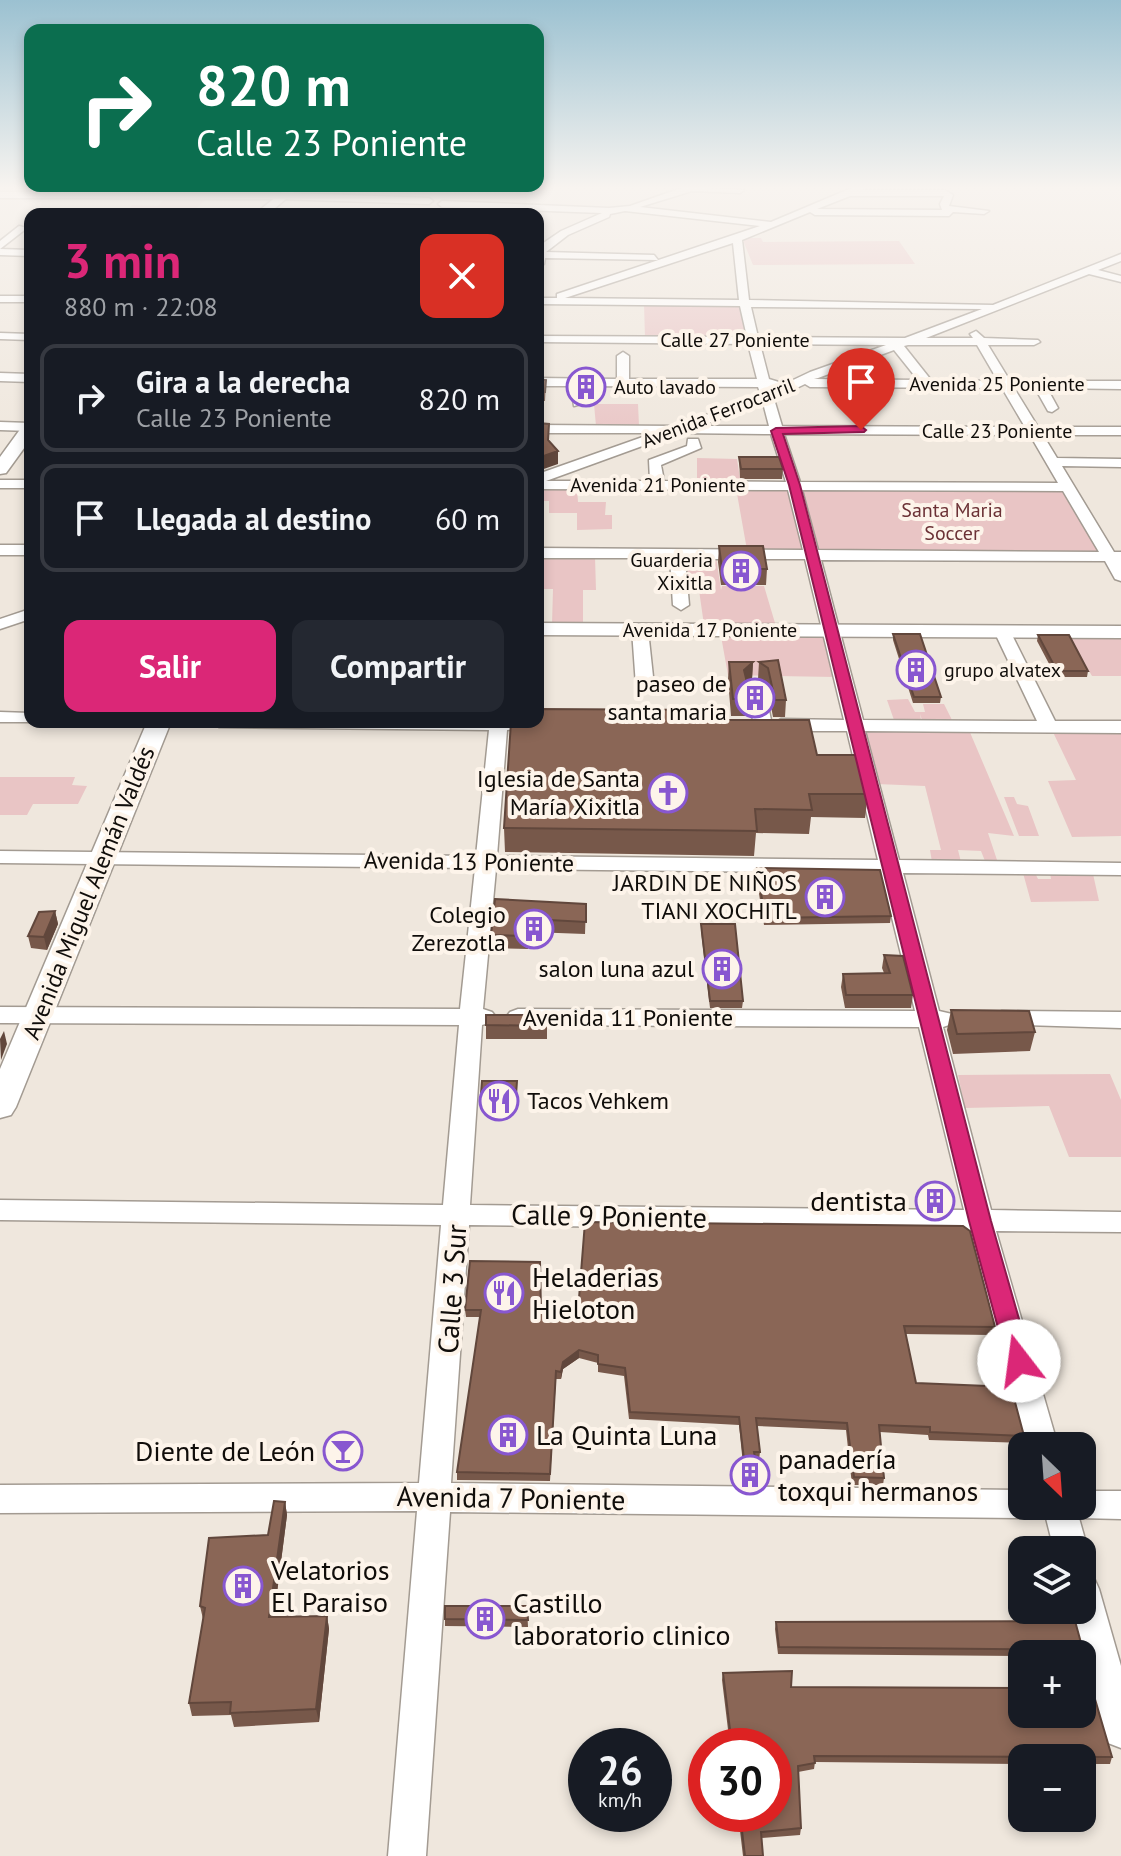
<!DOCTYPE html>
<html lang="es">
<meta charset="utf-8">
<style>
:root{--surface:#171b24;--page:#242831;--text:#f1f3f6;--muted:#9ea1a6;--line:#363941;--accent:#db2777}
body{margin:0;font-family:"PT Sans",sans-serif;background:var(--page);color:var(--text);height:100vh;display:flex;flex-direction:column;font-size:30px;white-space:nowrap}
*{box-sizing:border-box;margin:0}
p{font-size:26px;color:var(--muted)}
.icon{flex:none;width:44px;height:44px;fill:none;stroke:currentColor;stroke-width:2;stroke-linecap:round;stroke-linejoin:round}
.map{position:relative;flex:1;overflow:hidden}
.sheet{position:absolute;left:24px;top:208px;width:520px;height:520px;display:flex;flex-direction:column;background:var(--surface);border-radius:16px;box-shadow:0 4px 12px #0003}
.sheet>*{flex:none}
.top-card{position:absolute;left:24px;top:24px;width:520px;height:168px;border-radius:16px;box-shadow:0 4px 12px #0003;background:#0b6e4f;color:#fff;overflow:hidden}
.needle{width:52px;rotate:155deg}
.buttons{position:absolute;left:1008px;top:1432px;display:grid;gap:16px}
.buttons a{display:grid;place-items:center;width:88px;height:88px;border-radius:16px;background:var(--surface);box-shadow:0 4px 12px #0003;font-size:40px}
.speed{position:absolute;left:568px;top:1728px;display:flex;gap:16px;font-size:40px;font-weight:700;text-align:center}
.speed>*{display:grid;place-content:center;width:104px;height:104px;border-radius:50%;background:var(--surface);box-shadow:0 4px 12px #0003;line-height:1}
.speed small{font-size:20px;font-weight:400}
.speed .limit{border:12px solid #d22;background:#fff;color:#111}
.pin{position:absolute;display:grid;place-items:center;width:68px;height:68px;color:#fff;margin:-82px -34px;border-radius:50% 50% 50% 0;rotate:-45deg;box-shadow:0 0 8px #0007}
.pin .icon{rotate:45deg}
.me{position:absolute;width:88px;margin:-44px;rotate:345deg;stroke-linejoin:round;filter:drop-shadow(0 0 6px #0008)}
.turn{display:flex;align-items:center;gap:28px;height:168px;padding:0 40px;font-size:36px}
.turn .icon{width:104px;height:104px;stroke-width:2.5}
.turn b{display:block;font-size:56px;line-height:68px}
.round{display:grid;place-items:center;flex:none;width:84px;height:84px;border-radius:16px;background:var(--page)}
.head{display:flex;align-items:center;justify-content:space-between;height:136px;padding:0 40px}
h1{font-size:48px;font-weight:700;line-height:60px;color:var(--accent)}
.button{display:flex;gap:16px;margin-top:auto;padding:16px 40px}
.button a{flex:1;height:92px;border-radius:16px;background:var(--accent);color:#fff;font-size:32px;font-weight:700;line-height:92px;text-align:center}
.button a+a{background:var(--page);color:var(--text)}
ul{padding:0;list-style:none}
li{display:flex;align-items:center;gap:24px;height:108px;margin:0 16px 12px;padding:0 24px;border:4px solid var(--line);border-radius:16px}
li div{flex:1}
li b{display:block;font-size:30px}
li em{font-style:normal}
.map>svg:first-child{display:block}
</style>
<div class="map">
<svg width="1121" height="1856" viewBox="0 0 1121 1856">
<rect width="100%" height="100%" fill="#efe7dd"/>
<path fill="#e9c5c5" d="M166 197H209L193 211 126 214 132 205 158 206Z
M742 238H761L763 242 899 241 915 264 753 265Z
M644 303H742L749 338H645Z
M594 404H638L639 426H596Z
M697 458 737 459 741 485H697Z
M794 486 1066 487 1110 557 812 555Z
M538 488H577L578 502H606L605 515H612V529L577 530V513H549V501H538Z
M736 488H791L805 550H747Z
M543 557H595L596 590H583V626L552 625 553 589H538V567L542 566Z
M679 557H716L721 590 722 586H764L775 623 704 625 699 590H682Z
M721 636 827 637 835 677 728 675Z
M1121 638V676H1092L1070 639Z
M908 699 915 712H925L923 704H944L952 720H922L920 714 921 720H894L887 700Z
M1051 728 1121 730V836L1072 837 1048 781 1076 780Z
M865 730H969L1014 836 988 833 997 860 985 861 981 851 958 850 961 862H932L930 850H941L925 786 877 784Z
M0 777H75L72 785 87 786 78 804H33L27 815H0Z
M1004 797H1014L1017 804 1028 806 1039 836H1019Z
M1023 873H1035L1038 879H1051L1050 873 1093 874 1099 901 1031 902Z
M1110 1074 1121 1100V1157H1069L1049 1106 965 1108 958 1075Z"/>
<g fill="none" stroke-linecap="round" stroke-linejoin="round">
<g stroke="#a39b92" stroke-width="3">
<path id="minor" d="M684 187 744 190 740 193 692 191 640 207 771 222 854 187H867L862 190H945L953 195 949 206 989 211 984 214 953 212 949 216 815 215 810 212 742 240 749 300 993 305 1121 254V261L1098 270 1121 276V282L1089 274 926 338H973L970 334 976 331 984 338 1038 340 1040 342 1034 345H988L1010 381H1121V389L1047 388 1058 408 1052 412 1048 411 1035 388H1014L1038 427H1121V435H1043L1057 458 1121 459V467L1062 466 1114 552H1121V581L1115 579 1105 561 821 560 863 720 1037 721 994 631 1002 626 1010 631 1055 721H1121V733L865 731 899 860 1121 863V875L903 873 939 1011 952 1014 956 1019 952 1024 943 1027 991 1210 1121 1212V1232L996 1231 1058 1446H1026L969 1231 469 1225 451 1483 1022 1490V1506H1037L1033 1514 1022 1518 450 1512 426 1856H388L417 1511 0 1513V1485L419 1483 441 1225 0 1220V1200L443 1205 459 1025 0 1023V1007L460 1009 475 868 0 863V851L476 856 489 730 219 727 210 722H517L516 729 507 730 497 856 878 860 847 731H781L772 725 763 731 754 725 746 686 755 681 764 686 772 725 781 719 844 720 805 559H685L689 605 681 610 673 605 670 558H538V548L803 550 788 490 538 489V474L654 433H538V425L676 426 761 395 758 387 583 386 584 403 574 406 571 386H538V378L617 379V356L623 352 629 356V379H757L748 344 538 342V336L747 337 740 306 538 304V298H557V294L760 226 625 211 610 214 609 217 568 235 546 252 654 255 658 260 545 258 544 264 539 267V246L561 231 602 213 442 207 438 204 442 201 609 208 630 206ZM850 196H944L940 204 942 210 817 209ZM733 243 739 300 565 298ZM751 307 982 309 905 338 758 337ZM760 344 886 345 810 372 772 390 771 387 782 383 769 379ZM908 345H977L998 381 931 380 904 346ZM894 350 918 380 814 379 818 378ZM805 384 810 387 1002 388 1025 427 782 426 774 399ZM763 403 769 426H700ZM678 433 771 434 786 482 664 481 661 465 701 448 698 439H688L687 446 649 460 650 481H546ZM784 434 1030 435 1058 483 800 482ZM802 490 1063 491 1099 552 818 550ZM496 869 881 873 915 1011 518 1009 510 1012 506 1017 510 1022 518 1025 919 1027 964 1210 470 1205 482 1025 492 1022 496 1017 492 1012 483 1009Z
M0 192 292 193 429 198 433 201 429 204 278 199 0 198Z
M19 226 27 228 0 249V241Z
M0 249 30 250V256L0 255Z
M0 296H30V302H0Z
M0 333 30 334V340L0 339Z
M0 373 30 374V382L0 381Z
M0 422 30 423V431L0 430Z
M0 480H30V488H0Z
M0 545H30V555H0Z
M30 609V619L0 629V619Z
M640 625 648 630 654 686 645 691 636 686 632 630Z
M0 712 30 713V722H36H0Z
M1002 1011 1121 1012V1028L994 1024 990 1019 994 1014Z
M1082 1491H1121V1519L1079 1518 1088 1550 1082 1561V1550H1054L1043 1506H1082Z
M1082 1573 1094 1578 1099 1589 1121 1666V1748L1108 1743 1103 1730 1071 1610H1082Z"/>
</g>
<g stroke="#a39b92" stroke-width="3">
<path id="major" d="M288 187H300L268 214H255Z
M30 423V440L6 473 0 474V457L24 424Z
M538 623 1121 626V638L538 635Z
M147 722H171L16 1107 11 1115 0 1118V1069Z"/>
</g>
<use href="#minor" fill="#fff" fill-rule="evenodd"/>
<use href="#major" fill="#fff" fill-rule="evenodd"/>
</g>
<path fill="#77584a" d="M538 379 546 380 545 401H538Z
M586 380H595L594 399H587Z
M739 457 783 469 782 479H740Z
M719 546 767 569 766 585H721L718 562Z
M893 634 941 697 940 703H913L893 640Z
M1038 635 1088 671 1087 677H1056L1037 641Z
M778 660 786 700 785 717H773L767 685 758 679 759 662Z
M729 662H753L752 679 747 683 751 699 749 716H731L728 679Z
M723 720 817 755 868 794 865 818 811 817 809 834 756 833 754 856 505 852 504 828Z
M757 868 891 916 890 923 764 925 756 875Z
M495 899 586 904 585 934 531 932 528 949 492 948 491 935Z
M55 911 58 924 47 950 31 948 28 936Z
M701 924 743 1001 742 1008H710L701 931Z
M884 955 913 995 911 1008H845L841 987 843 974 884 973 882 968Z
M951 1010 1035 1032 1030 1051 953 1054 947 1030Z
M486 1015H547V1039H486Z
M481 1094H517L516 1108H482Z
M465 1310 541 1311 995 1327 993 1335 906 1334 916 1383 1024 1436 1022 1443 929 1440 928 1435 880 1432 884 1478 883 1485H852L846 1430 757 1426 760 1452 759 1460H755L758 1476 757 1484H745L739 1425 629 1419 624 1376 598 1372V1363L579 1358 563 1369 561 1379H556L550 1481 457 1480V1472L480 1317H466Z
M285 1502 287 1515 274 1617 327 1616 329 1629 319 1722 234 1727 231 1715 192 1716 189 1703 203 1619 200 1606 268 1535Z
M527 1606 528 1627 445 1626V1619Z
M776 1622 1083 1650 1081 1654H1022V1656L778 1654 775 1629Z
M723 1673 791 1687 1112 1757 1110 1764H1082V1758H1022V1764L815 1762 814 1769 798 1772 801 1828 800 1835 761 1838 763 1856H743L738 1814H774V1746H730L722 1680Z"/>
<path fill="#61473c" d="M558 451V464L538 471V458Z
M753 662 752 679 743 687 744 670Z
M55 911 58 924 47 950 44 937Z
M531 919V932L528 949V936Z
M4 1031 7 1044 1 1060 0 1039Z
M579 1350V1358L563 1369 561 1379V1372L563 1362Z
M285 1502 287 1515 272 1630 269 1617Z
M327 1616 329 1629 319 1722 316 1709Z"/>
<path fill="#8a6656" stroke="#61473c" stroke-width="2" d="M538 379 546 380 545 392H538Z
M586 380H595L594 390H587Z
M538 423 549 424 548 440 558 451 538 458Z
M739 457H779L783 469H741Z
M719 546H763L767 569H722Z
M893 634H920L941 697H914Z
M1038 635H1069L1088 671H1057Z
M778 660 786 700H775L768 668 759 662Z
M729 662H753L744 670 751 699H733Z
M538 709 721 710 723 720H809L817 755H858L868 794H809L812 810 755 809 757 831 504 828 511 722H538Z
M757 868 880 870 891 916 765 918Z
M495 899 586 904V922L531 919 528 936 491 935Z
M55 911 44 937 28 936 39 912Z
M701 924H735L743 1001H710Z
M884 955 903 956 913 995H846L843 974 890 973Z
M951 1010 1029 1011 1035 1032 957 1034Z
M486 1015H547V1026L486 1025Z
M482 1081H517L516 1095 481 1094Z
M585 1222 963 1226 970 1231 995 1327 904 1326 916 1383 1011 1387 1024 1436 930 1432V1427L879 1425 884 1478 854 1477 847 1423 756 1418 760 1452H754L758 1476H746L739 1417 630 1412 625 1368 598 1364V1355L579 1350 563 1362 561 1372 556 1371 550 1474 457 1472 481 1310H465L470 1261 540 1262 541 1311H578Z
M274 1501 285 1502 269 1617 327 1616 316 1709 230 1713 231 1702 189 1703 205 1608 200 1606 209 1538 268 1535Z
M445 1606H527L528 1620 445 1619Z
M1075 1621 1083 1650 779 1647 776 1622Z
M792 1671 791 1687 1022 1688V1714H1082V1689H1092L1112 1757 814 1756 815 1763 798 1766 801 1828 761 1832 763 1856H745L740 1814H774V1746H732L723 1673Z"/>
<linearGradient id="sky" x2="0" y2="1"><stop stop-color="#9bc1d1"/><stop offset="0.42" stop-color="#f8f4f0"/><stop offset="1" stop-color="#f8f4f0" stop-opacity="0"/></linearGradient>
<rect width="1121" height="447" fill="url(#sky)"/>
<path fill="#db2777" stroke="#8e194d" stroke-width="2" d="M861 426 866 430 864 432 783 434 800 485 991 1221 1031 1361 1028 1369 1019 1371 1010 1369 1007 1361 969 1221 789 485 771 431 776 428Z"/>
<defs>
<g id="building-ring" transform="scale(2)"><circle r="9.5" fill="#fdf4ea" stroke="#8857d0" stroke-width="1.5"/><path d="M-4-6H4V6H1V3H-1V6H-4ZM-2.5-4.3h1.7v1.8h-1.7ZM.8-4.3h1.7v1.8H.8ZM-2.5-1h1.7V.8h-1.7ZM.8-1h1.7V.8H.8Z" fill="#8857d0"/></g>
<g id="church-ring" transform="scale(2)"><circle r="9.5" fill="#fdf4ea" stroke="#8857d0" stroke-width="1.5"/><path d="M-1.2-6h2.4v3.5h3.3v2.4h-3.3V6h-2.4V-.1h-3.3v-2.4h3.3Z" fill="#8857d0"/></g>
<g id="restaurant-ring" transform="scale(2)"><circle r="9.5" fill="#fdf4ea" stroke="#8857d0" stroke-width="1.5"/><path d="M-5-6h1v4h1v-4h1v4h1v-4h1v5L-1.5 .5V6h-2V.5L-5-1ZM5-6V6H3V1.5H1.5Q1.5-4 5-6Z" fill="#8857d0"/></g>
<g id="bar-ring" transform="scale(2)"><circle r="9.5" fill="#fdf4ea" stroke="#8857d0" stroke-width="1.5"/><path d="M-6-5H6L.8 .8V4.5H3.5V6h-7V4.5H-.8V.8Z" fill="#8857d0"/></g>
</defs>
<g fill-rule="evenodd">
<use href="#building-ring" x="586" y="387"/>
<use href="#building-ring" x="741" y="571"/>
<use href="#building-ring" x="916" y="670"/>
<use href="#building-ring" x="755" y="698"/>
<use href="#church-ring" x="668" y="793"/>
<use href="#building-ring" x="825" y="897"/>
<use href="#building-ring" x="534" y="929"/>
<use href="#building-ring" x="722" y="969"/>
<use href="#restaurant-ring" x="499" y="1101"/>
<use href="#building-ring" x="935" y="1201"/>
<use href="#restaurant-ring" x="504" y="1293"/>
<use href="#building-ring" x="508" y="1435"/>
<use href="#bar-ring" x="343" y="1451"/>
<use href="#building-ring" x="750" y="1475"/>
<use href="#building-ring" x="243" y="1586"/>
<use href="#building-ring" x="485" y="1619"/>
</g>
<g text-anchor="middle" stroke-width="8" stroke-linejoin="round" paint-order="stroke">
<g font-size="20" fill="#100d0a" stroke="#fdf4ea">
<text x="735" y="347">Calle 27 Poniente</text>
<text x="997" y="391">Avenida 25 Poniente</text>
<text transform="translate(718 413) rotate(-21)" y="7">Avenida Ferrocarril</text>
<text x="997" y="438">Calle 23 Poniente</text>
<text x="658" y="492">Avenida 21 Poniente</text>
<text x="710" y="637">Avenida 17 Poniente</text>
</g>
<g font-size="20" fill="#100d0a" stroke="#fdf4ea" text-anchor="start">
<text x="614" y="394">Auto lavado</text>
<text x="713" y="567" text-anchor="end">Guarderia<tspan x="713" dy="23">Xixitla</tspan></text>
<text x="944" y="677">grupo alvatex</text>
</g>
<g font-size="20" fill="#6b3135" stroke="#fdf4ea">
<text x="952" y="517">Santa Maria<tspan x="952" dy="23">Soccer</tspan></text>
</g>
<g font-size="24" fill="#100d0a" stroke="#fdf4ea" text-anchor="end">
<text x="727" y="692">paseo de<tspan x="727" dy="28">santa maria</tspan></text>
<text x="640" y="787">Iglesia de Santa<tspan x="640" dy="28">María Xixitla</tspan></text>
<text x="797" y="891">JARDIN DE NIÑOS<tspan x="797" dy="28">TIANI XOCHITL</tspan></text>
<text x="506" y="923">Colegio<tspan x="506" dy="28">Zerezotla</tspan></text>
<text x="694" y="977">salon luna azul</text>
<text x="527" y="1109" text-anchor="start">Tacos Vehkem</text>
</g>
<g font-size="24" fill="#100d0a" stroke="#fdf4ea">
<text transform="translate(469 862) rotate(1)" y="8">Avenida 13 Poniente</text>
<text transform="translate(89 893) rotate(-68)" y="8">Avenida Miguel Alemán Valdés</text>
<text x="628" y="1026">Avenida 11 Poniente</text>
</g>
<g font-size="28" fill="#100d0a" stroke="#fdf4ea" text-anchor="start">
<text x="907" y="1211" text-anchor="end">dentista</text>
<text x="532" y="1287">Heladerias<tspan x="532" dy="32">Hieloton</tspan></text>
<text x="536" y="1445">La Quinta Luna</text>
<text x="315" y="1461" text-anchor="end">Diente de León</text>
<text x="778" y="1469">panadería<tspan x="778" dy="32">toxqui hermanos</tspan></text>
<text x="271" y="1580">Velatorios<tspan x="271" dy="32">El Paraiso</tspan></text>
<text x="513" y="1613">Castillo<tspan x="513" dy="32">laboratorio clinico</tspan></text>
</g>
<g font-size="28" fill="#100d0a" stroke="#fdf4ea">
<text transform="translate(609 1216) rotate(1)" y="10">Calle 9 Poniente</text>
<text transform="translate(452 1289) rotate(-86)" y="10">Calle 3 Sur</text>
<text transform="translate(511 1498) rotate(1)" y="10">Avenida 7 Poniente</text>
</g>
</g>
</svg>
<div class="buttons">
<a><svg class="needle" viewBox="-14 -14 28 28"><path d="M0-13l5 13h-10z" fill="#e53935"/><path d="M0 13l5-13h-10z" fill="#9ea1a6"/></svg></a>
<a><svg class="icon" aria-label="layers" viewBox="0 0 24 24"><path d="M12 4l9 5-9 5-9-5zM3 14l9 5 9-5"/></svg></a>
<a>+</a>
<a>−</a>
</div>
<div class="speed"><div>26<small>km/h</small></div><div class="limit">30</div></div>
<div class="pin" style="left:861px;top:430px;background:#d93025"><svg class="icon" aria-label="arrive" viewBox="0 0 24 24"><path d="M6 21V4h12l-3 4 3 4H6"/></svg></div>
<svg class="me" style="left:1019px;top:1361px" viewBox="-20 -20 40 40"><circle r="19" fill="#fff"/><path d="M0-13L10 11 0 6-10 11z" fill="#db2777"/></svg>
<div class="top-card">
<div class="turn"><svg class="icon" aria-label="right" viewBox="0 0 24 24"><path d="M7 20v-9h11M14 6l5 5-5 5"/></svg><div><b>820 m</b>Calle 23 Poniente</div></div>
</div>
<section class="sheet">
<div class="head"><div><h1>3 min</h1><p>880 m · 22:08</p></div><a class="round" style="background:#d93025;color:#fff"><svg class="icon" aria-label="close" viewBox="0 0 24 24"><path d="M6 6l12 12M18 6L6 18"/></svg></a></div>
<ul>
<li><svg class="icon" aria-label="right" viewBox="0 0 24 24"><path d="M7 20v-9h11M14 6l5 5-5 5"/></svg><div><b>Gira a la derecha</b><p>Calle 23 Poniente</p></div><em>820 m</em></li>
<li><svg class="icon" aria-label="arrive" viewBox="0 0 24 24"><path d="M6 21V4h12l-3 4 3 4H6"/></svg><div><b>Llegada al destino</b></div><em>60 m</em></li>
</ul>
<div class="button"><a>Salir</a><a>Compartir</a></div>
</section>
</div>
